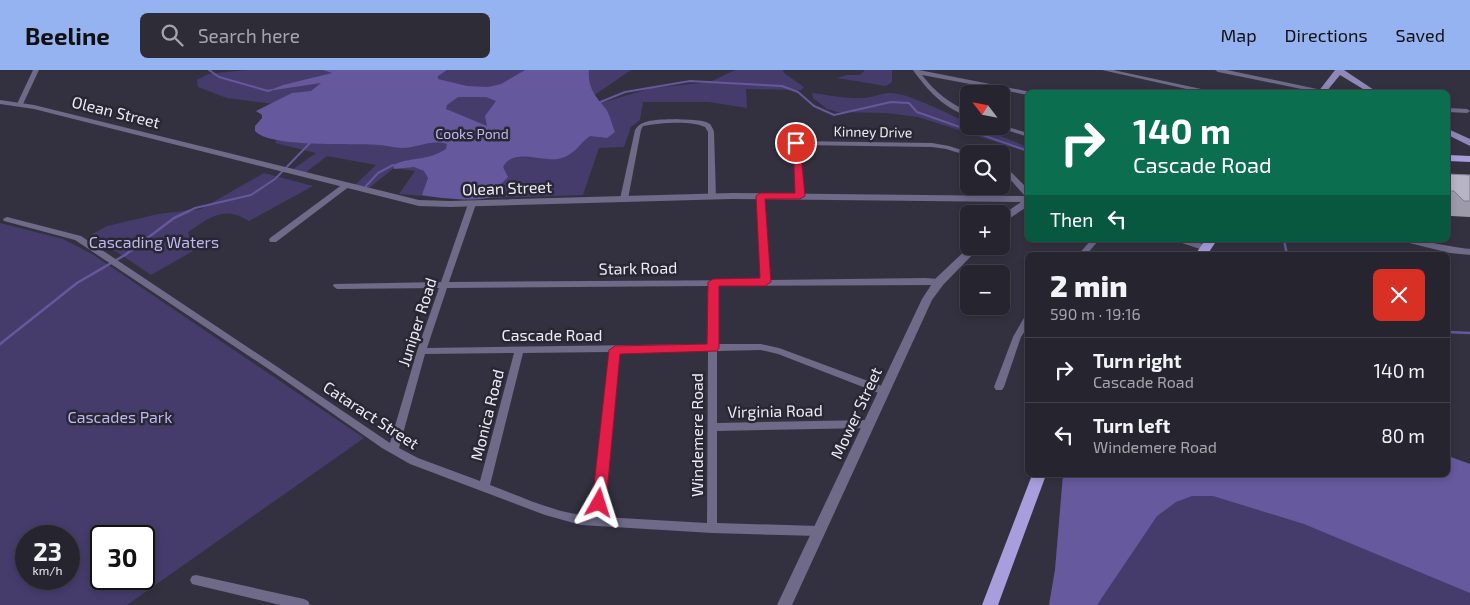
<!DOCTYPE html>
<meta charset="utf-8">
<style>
:root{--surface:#26252f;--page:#2e2d37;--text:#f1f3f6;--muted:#a4a5aa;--line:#42424b;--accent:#95b2f1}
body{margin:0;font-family:"Exo 2",sans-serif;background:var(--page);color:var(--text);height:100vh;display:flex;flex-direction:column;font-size:19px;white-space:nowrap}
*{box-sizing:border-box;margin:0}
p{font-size:16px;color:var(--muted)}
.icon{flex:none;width:28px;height:28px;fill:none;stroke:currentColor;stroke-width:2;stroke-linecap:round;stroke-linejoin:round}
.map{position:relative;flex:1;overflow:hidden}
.panel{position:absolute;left:1025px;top:182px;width:425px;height:225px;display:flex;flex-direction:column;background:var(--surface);border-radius:8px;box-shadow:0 2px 8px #0003,0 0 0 1px var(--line)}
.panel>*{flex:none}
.hud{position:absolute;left:1025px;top:20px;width:425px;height:152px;border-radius:8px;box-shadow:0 2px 8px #0003,0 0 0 1px var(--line);background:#0b6e4f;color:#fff;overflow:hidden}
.needle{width:32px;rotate:302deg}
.buttons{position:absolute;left:960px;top:15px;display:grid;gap:10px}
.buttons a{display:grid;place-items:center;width:50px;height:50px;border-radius:8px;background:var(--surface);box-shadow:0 2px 8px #0003,0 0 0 1px var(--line);font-size:25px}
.speed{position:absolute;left:15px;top:455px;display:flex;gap:10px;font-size:25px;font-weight:700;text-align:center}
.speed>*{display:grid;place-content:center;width:65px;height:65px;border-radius:50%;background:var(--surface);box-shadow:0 2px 8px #0003,0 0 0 1px var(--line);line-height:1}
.speed small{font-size:12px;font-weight:400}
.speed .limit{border:2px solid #111;border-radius:8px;background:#fff;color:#111}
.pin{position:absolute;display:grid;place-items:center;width:42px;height:42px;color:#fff;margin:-21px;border:2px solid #fff;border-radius:50%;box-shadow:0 1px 5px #0007}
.me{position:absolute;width:55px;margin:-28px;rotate:6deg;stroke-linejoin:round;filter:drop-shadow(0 0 4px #0008)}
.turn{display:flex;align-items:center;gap:18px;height:105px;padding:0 25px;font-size:22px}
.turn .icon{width:65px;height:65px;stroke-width:2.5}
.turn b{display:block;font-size:35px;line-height:42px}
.then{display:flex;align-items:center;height:48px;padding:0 25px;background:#0003;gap:10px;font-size:19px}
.round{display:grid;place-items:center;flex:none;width:52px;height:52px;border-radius:8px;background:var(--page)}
.overview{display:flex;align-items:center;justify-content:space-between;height:85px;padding:0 25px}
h1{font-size:30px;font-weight:800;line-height:38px}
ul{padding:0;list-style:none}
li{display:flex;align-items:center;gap:15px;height:65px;padding:0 25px;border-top:1px solid var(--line)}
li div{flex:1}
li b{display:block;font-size:19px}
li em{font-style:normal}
header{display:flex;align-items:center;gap:30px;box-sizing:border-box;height:70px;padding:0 25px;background:var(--accent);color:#111}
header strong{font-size:24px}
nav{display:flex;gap:28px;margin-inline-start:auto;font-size:18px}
.search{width:350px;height:45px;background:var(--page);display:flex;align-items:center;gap:12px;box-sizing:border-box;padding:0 18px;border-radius:8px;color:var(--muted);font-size:19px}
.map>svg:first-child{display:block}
</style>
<header>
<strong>Beeline</strong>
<div class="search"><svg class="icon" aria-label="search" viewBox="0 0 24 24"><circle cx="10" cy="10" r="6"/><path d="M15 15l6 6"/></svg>Search here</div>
<nav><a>Map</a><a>Directions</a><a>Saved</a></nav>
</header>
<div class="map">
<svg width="1470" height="535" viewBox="0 0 1470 535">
<rect width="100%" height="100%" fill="#33313f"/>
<path fill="#453c6c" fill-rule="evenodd" d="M247 0H631L593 26 601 33 652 18 710 12 735 0H783L784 3 804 17 801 20 746 19 747 38 709 32H643L640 50 631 57 624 77 599 78 583 125 460 129 399 124 415 101 394 98 369 118 355 115 376 95 327 86 305 103 292 100 316 83 275 73 284 53 274 34 227 28 198 17 197 10 208 4Z
M865 0H892V12L886 16 837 8 847 5H860Z
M812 23C829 25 845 29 862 28 871 28 883 23 889 23 908 22 949 45 969 53V56H977L1027 77V82L918 47 886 43 837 42 827 39 813 28Z
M264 103 313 116 249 151C224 135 210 147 188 162L193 181 151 205 117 182 87 167 107 156 158 144 201 139Z
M0 153 63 169 92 184 364 368 127 535H0ZM26 466H69V509H26ZM101 466H144V509H101Z
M1448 386 1470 394V535H1049L1055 500 1063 405H1448Z"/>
<path fill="#67599e" d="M1448 386 1470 394V523L1304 454 1213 426H1192L1176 432 1157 446 1097 535H1049L1055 500 1063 405H1448Z"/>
<path fill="#65589c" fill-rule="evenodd" d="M323 0H447L438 6V9L467 16 488 17 501 14 525 0H589C587 17 596 27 606 39 610 45 612 55 615 62L607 68 590 66C580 73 575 84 562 88 545 94 514 76 503 97L508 107 500 115 501 122C488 135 440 128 422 125L428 108 424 101 414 97 394 99 393 95C409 87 428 91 446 79L447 74C431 69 417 78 402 78 394 78 386 75 379 75 353 73 270 78 255 61V56L262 48V45L256 41 292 23 311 21 321 13 268 21 283 15 332 3ZM458 27H486L496 31 485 46 487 56 446 39 447 35Z"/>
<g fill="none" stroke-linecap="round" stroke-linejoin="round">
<path stroke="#65589c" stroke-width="2" d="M209 0 219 7 268 21 271 20
M598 33 625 22 690 11 782 16 798 22 814 36 834 45 891 32 909 33 917 42 1028 81
M366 116 378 103 393 95
M187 142 195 138 251 125 275 109 310 73"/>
<path stroke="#65589c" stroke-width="2.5" d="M1284 170 1287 185
M1448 262 1470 263
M0 274 77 213 125 185 174 148 189 141"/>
<path fill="#6e6a88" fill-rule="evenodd" d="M33 0H39L23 34 18 35 17 34Z
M913 0H919L1031 22H1028V25L922 5C935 22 949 33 969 42V47C944 38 928 21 913 0Z
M1102 0H1113L1206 20 1209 22H1200Z
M1215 0H1227L1322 20 1325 22H1316L1218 2Z
M1448 38 1467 39 1470 41 1467 43 1448 42Z
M676 49C684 50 704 49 710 54 711 55 714 61 714 62L716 127 712 129 708 127V62L705 57C690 50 660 53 643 56L641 60 628 129 624 131H621L620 129 635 60C642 48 662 50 676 49Z
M1001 55 1028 63V67L994 56Z
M796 71 932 73 949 76 974 84H969V86L946 79 932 77 800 75 804 126 800 128 796 126 793 73Z
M1001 93 1003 94 1028 119V126H1025L1001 99Z
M343 114H349L350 116 276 172H270L269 170 270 168Z
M757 124H760L764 126 769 210 925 208 939 209 943 212 939 215 717 216V274H761L779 278 887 318 889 321 887 324H881L778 284 761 280 717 281V353L869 350 872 351 874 354 872 357 869 358 717 361V453L818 456 822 458 823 461 822 464 818 466 712 463 581 455 545 445 410 394 382 378 273 302 75 170 4 151 3 149 7 147 81 166 279 298 390 373 417 281 439 218 337 219 333 216 334 214 441 212 468 134 472 132 476 134 449 212 761 210 756 126ZM709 216 708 274 427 278 447 218ZM708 281 707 453 603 447 619 282ZM610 282 592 446C557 444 522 427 490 415L523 283ZM514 283 480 411 418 388 399 378 425 284Z
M1091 170H1099L1086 185H1078Z
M1178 170H1190L1209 176 1210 178 1206 181 1179 172Z
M1404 170C1426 170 1448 177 1470 179V185L1450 183 1405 172Z
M1028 245V256L1021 267 1004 317 1002 320H996L994 317 1013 267 1025 246Z
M196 505 304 529 308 531 310 535H280L196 515 192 514 190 510 192 506Z"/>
<path fill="#6e6a88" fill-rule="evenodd" d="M0 30 34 35 419 130 450 131 731 123 1028 126V136L1001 154V146L1021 132 731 129 450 137 419 136 34 39 0 34Z
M970 176H981L943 215 932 230 792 535H777L922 229 935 209Z"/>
<path fill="#8f88b8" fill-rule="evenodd" d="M1335 0H1344L1377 22H1368L1340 5 1326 22H1318Z
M1448 59 1470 69V76L1448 65Z"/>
<path fill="#a89edd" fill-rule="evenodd" d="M1448 85 1470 86V92L1448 91Z
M1205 170H1217L1207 185H1195Z
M1032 405H1046L998 535H982Z"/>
</g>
<path fill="#9d9ba9" d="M1448 104 1470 105V147L1451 146 1448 141Z"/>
<path fill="#b6b4c5" stroke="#7f7e8a" d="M1448 104 1470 105V131H1464L1454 121H1448Z"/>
<path fill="#e11d48" stroke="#92132f" d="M793 71 800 73 805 126 800 129H765L771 212 765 216H719V278L717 281 620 284 606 433 604 437 599 439 594 437 592 433 609 280 615 276 707 274 708 212 713 209 760 208 756 126 760 123H795Z"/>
<g text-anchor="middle" stroke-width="5" stroke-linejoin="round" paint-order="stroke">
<g font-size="14" fill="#ebeaf3" stroke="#292734">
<text transform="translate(873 62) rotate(1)" y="5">Kinney Drive</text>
</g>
<g font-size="14" fill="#beb6f0" stroke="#292734">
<text x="472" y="69">Cooks Pond</text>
</g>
<g font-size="16" fill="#ebeaf3" stroke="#292734">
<text transform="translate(116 42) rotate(14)" y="6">Olean Street</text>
<text transform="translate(507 118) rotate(-2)" y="6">Olean Street</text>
<text transform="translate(638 198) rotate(-1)" y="6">Stark Road</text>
<text transform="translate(417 252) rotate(-72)" y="6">Juniper Road</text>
<text x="552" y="271">Cascade Road</text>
<text transform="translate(775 341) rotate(-1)" y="6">Virginia Road</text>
<text transform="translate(856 343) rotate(-65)" y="6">Mower Street</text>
<text transform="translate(371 345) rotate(33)" y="6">Cataract Street</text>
<text transform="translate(487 345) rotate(-76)" y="6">Monica Road</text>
<text transform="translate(697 365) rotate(-90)" y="6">Windemere Road</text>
</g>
<g font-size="16" fill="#beb6f0" stroke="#292734">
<text x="154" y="178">Cascading Waters</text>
<text x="120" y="353">Cascades Park</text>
</g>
</g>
</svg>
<div class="buttons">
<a><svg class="needle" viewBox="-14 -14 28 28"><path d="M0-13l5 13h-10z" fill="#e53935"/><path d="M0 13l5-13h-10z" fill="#a4a5aa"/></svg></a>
<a><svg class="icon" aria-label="search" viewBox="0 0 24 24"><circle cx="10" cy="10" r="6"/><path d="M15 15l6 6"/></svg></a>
<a>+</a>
<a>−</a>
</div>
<div class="speed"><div>23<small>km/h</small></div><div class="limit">30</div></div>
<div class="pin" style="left:796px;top:73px;background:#d93025"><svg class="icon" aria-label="arrive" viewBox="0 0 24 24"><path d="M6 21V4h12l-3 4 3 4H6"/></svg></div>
<svg class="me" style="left:599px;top:433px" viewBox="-20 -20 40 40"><path d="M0-17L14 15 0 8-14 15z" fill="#e11d48" stroke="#fff" stroke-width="4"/></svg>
<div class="hud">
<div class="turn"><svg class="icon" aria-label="right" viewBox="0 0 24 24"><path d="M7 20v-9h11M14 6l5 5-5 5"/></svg><div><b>140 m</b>Cascade Road</div></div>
<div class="then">Then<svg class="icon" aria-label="left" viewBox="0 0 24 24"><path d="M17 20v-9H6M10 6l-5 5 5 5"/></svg></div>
</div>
<section class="panel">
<div class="overview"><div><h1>2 min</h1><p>590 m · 19:16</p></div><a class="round" style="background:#d93025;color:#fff"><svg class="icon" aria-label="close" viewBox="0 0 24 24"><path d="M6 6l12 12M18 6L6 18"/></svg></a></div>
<ul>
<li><svg class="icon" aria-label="right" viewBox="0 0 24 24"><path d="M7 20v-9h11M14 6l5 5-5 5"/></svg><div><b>Turn right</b><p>Cascade Road</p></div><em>140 m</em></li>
<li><svg class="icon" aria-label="left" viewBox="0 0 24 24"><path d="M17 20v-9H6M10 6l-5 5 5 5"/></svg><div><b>Turn left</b><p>Windemere Road</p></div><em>80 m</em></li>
</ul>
</section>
</div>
